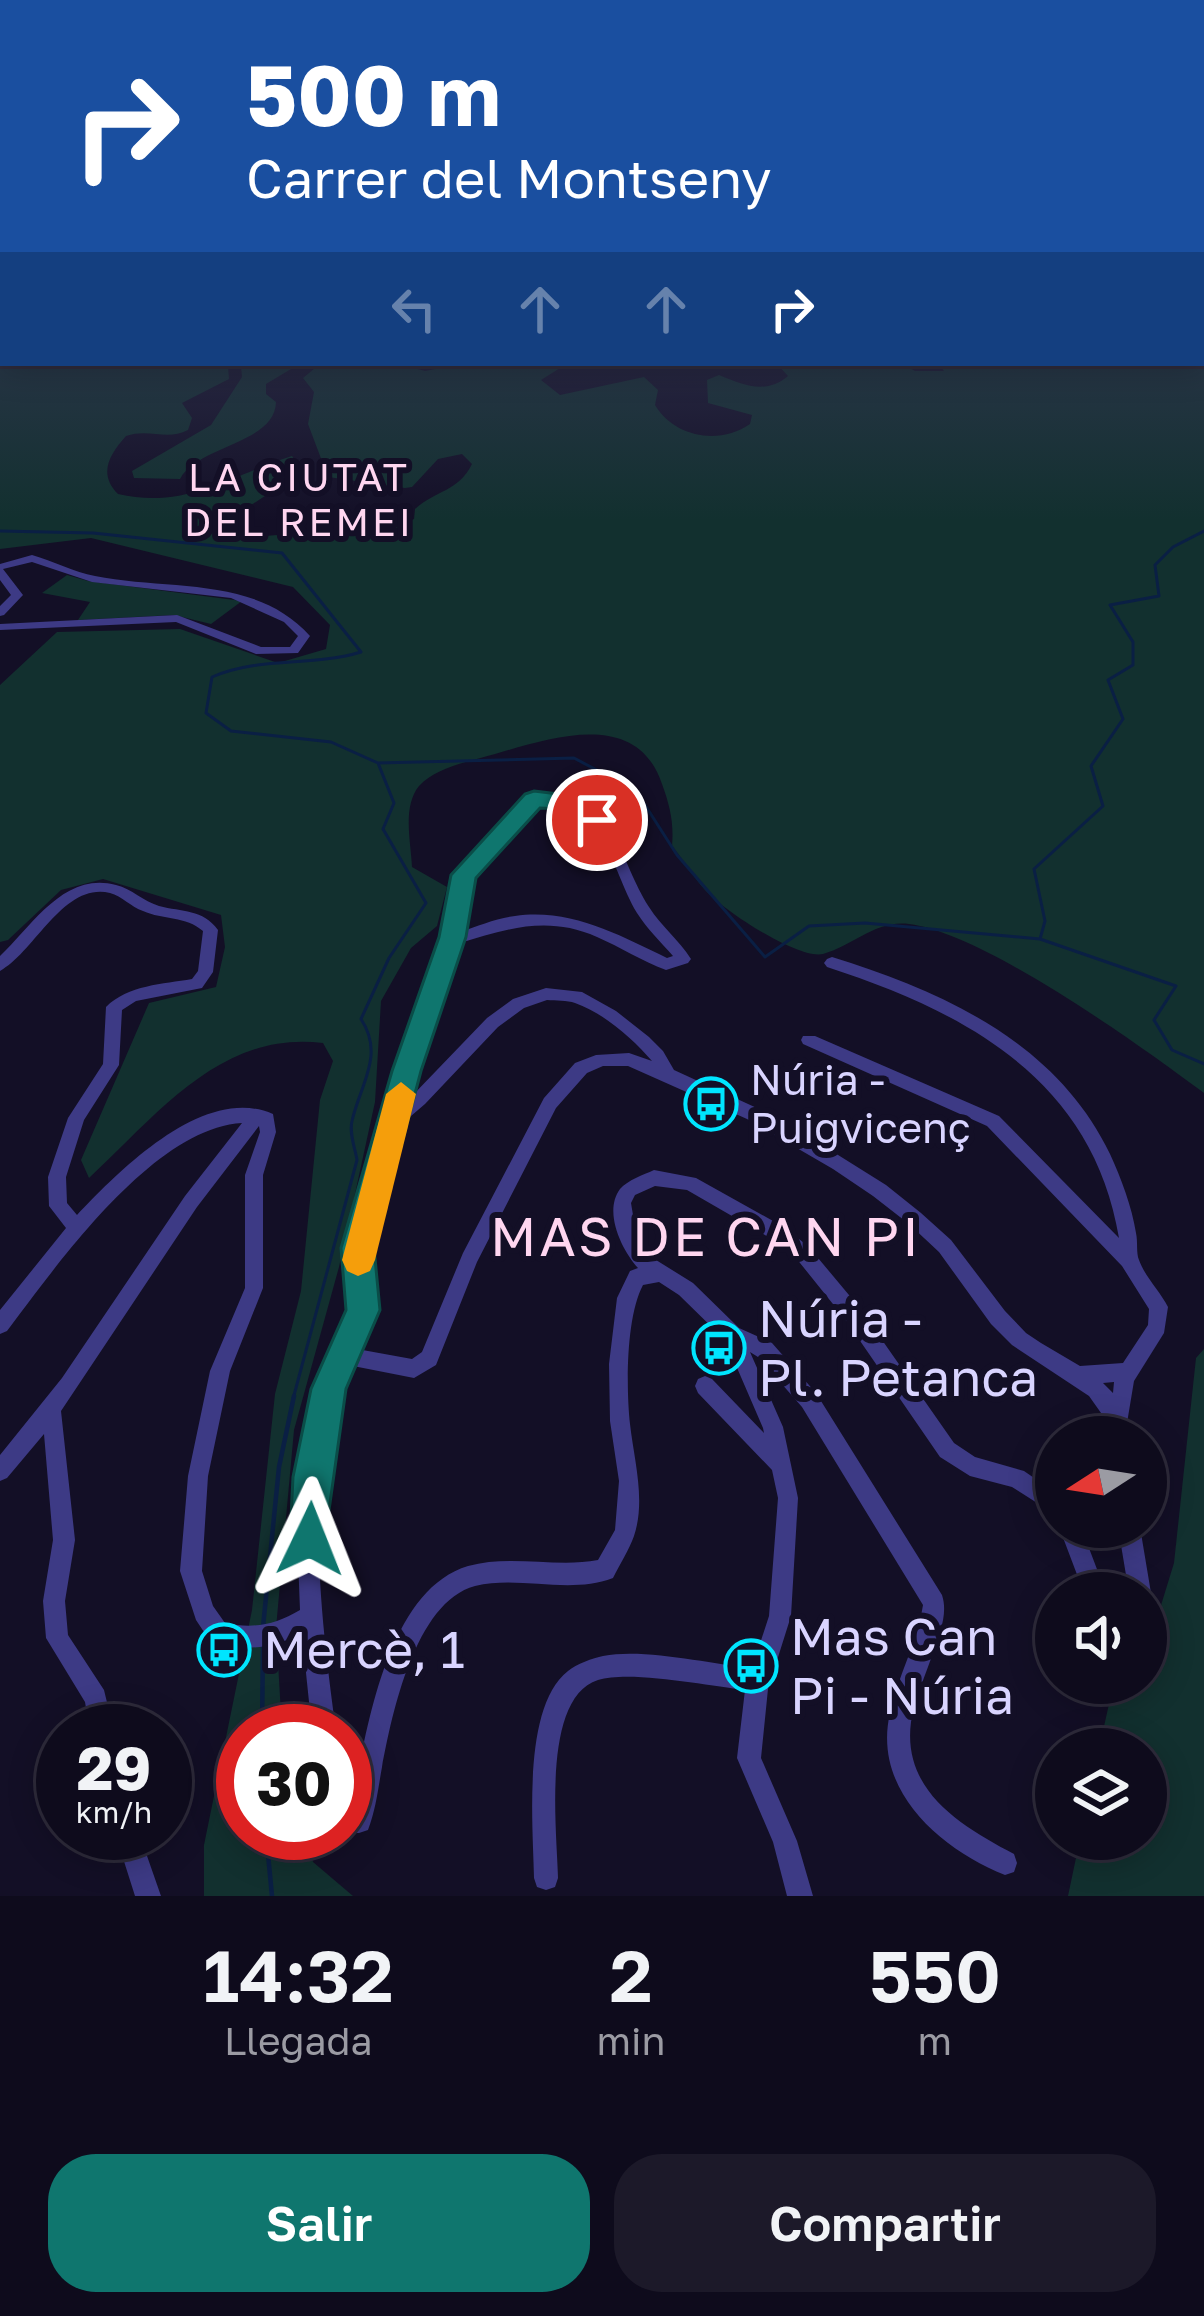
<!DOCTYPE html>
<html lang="es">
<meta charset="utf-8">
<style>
:root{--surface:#0e0b1c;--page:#1c1929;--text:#f1f3f6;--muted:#9b9ba3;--line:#2e2b3b;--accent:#0f766e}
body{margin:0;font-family:"Golos Text",sans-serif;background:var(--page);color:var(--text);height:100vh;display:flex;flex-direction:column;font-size:45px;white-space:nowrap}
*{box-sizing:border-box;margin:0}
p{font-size:39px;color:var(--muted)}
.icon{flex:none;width:66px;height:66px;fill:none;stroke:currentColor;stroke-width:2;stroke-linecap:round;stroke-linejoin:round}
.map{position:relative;height:1896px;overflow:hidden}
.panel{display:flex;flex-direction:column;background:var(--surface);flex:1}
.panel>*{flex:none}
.banner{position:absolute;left:0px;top:0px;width:1206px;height:366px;box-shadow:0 6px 30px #0003,0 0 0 3px var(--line);background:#1a4fa0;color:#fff;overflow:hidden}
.needle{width:78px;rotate:258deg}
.tools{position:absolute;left:1035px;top:1416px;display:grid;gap:24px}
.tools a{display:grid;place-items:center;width:132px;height:132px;border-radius:50%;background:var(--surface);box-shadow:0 6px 30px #0003,0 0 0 3px var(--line);font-size:60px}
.speed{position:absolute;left:36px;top:1704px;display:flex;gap:24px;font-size:60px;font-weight:700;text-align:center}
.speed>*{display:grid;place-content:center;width:156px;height:156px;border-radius:50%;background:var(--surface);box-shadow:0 6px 30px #0003,0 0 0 3px var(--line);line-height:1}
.speed small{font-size:30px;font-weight:400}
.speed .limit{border:18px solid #d22;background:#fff;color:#111}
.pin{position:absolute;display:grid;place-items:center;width:102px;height:102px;color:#fff;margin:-51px;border:6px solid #fff;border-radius:50%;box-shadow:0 3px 12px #0007}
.me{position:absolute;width:132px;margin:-66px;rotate:2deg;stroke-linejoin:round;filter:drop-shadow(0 0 9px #0008)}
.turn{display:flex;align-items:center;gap:42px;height:252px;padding:0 48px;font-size:54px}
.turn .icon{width:156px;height:156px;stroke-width:2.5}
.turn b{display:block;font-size:84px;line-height:102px}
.lanes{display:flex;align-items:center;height:114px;padding:0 48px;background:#0003;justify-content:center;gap:60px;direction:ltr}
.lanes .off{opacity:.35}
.eta{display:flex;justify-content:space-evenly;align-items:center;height:204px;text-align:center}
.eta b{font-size:72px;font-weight:600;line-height:84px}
.cta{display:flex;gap:24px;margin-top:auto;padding:24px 48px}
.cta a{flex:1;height:138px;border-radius:48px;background:var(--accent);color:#fff;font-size:48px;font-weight:600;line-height:138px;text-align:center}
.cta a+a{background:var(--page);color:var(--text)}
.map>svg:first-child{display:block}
</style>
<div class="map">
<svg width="1204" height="1896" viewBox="0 0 1204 1896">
<rect width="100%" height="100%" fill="#130f26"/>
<path fill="#12302f" d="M1204 256V1093C1141 1046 984 933 909 924 875 920 853 946 823 954 798 960 723 910 705 890 693 877 684 860 672 846 674 823 670 806 662 784 637 709 553 737 495 754 471 761 436 767 419 786 402 807 411 842 412 867L447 887 437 926 411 948 381 1001 375 1102 339 1267 294 1430 276 1628 282 1731H243V1833H306L313 1862 353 1896H204V1845L252 1610 275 1394 301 1291 320 1100 333 1061 323 1043C221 1030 157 1115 89 1178L81 1160 149 1003 216 987 225 947 221 915 103 879 61 890 8 940 0 942V685L57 632 180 629 278 663 326 649 330 625 293 587 91 538 0 549V299L3 363H301L266 384V394L276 402C275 444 198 445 180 479L134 478 132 471 211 425 242 377 241 366H228L229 379 182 403 192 418 188 430C167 441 149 428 126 436 109 455 98 474 118 494 185 510 231 475 292 456L296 462 274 490 233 517 234 524 253 537 403 524 414 519 415 509C436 490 458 492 472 464L462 454 438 459 412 487 405 488 328 477 308 424 314 392 303 378 321 363H395L425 371 466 363H568L541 380 560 395 644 377 658 390 655 405C675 438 720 445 750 424L752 415 708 403 707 380 719 375C743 385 766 395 788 376L776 363H900L915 371H944L938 363H1203Z
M67 575 88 581 242 601 211 624 174 615 78 620 90 602 42 593Z
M1204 1349V1896H1068L1080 1839H1146V1749H1099L1113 1686 1146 1683V1654L1174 1563 1196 1358Z"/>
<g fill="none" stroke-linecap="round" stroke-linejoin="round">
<path stroke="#0a1f44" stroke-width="3" d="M0 531 93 533 282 553 361 652C312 667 260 656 212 677L206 713 231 731 331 742 378 763 574 758 636 791 677 855 765 957 809 926 865 923 1040 939 1176 986 1154 1020 1172 1050 1204 1064
M1040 939 1045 921 1034 869 1103 806 1091 766 1123 719 1108 680 1133 665V642L1110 605 1159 596 1155 565 1173 547 1204 531
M293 1399 357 1160C355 1148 349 1133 352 1121 360 1085 385 1055 361 1019L389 958 426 903 383 829 394 803 378 763"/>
<path stroke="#0a1f44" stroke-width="4.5" d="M263 1627 279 1467 294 1396
M262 1731 263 1643
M266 1833 272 1896"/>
<path fill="#3d3a85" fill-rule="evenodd" d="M32 555C53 561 74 572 95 576 168 591 256 575 310 636L298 653 256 654 176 622 0 630V624L177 615 261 647H290L298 636 284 622 231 598 92 582 32 562 3 569 23 595 4 615 0 616V606L11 595 0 580V564Z
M558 795C621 814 619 859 649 907 661 926 679 940 691 959L688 963 666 970C642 961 620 947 597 937 547 915 506 929 457 944L434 1014 411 1097 487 1018 513 999 546 988 582 992 616 1011 649 1037 663 1051 674 1070 759 1109 803 1133 886 1185 921 1213 951 1240 1005 1311 1026 1333 1041 1343 1080 1366 1123 1363 1148 1325 1149 1309 1122 1266 987 1126 803 1044 801 1040 803 1036H815L999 1116 1119 1238C1093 1080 966 1012 827 967L824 963 827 959 832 957C944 992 1056 1042 1110 1154 1121 1178 1132 1207 1136 1233 1138 1242 1136 1253 1139 1260 1145 1277 1160 1291 1168 1307L1164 1333 1134 1381 1127 1423 1130 1437H1110L1106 1420 1089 1396 1012 1345 991 1324 939 1252 909 1224 873 1196 833 1169 747 1119 628 1066H603L587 1073 556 1108 477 1262 436 1365 414 1378 348 1365C300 1465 322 1625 336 1731H312L302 1634C271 1648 243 1653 210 1641L196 1620 180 1571 188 1476 210 1371 245 1288V1175L260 1132 259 1126 197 1207 61 1411 75 1540 65 1601 68 1635 104 1690 114 1731H90L85 1702 46 1638 43 1601 53 1540 44 1434 7 1478 0 1481V1455L62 1378 185 1196 242 1123C153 1128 57 1265 7 1331L0 1334V1310L66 1228 49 1206 48 1177 68 1118 103 1064 106 1007C128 985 163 984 192 979L198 971 203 931C186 916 163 920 143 911 131 907 122 896 110 893 63 882 35 952 0 971V956C32 926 64 871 116 885 132 889 143 901 159 906 182 912 203 909 218 930L213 972 202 988 136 1001 122 1010 119 1065 84 1120 66 1177 67 1203 77 1215C120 1170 204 1084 273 1114L276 1132 263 1175V1288L230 1371 208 1476 202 1571 213 1606 225 1623C253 1629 275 1625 300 1610L298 1559 302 1472 308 1429 319 1388 353 1313 354 1295 350 1250 354 1229 418 1014 445 937 457 875 529 797ZM538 804C607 803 609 865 637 913 647 929 661 942 673 956L667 958C619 935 571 908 515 916 497 918 478 926 460 932L471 877ZM547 1000C556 1001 567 1000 575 1003 604 1013 633 1039 652 1061L629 1053 596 1055 575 1063 544 1098 463 1253 422 1352 412 1359 357 1349C364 1334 372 1318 373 1301 373 1281 366 1262 369 1241L404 1122 425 1104 498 1027 524 1008ZM1114 1382 1113 1393 1103 1383Z
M654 1170 696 1178 782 1226 808 1246 859 1307 954 1443 975 1457 1024 1471 1056 1493V1515L1012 1487 970 1476 940 1457 845 1319 796 1258 770 1238 687 1190 655 1186 635 1195 631 1203 637 1239 648 1255 693 1283 739 1328 772 1343 816 1393 942 1595C948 1613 940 1633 934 1650 926 1674 915 1698 911 1722 902 1791 961 1826 1014 1854L1017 1863 1014 1872 1005 1875C940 1849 872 1790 890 1713 898 1676 917 1643 923 1605L802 1407 758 1357 750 1352 783 1427 798 1498 791 1616 768 1689 761 1758 797 1841 813 1896H787L773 1842 737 1758 745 1690C709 1686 631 1670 598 1680 541 1698 557 1831 558 1878L555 1887 546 1890 537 1887 534 1878C533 1825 522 1707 568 1671 576 1664 593 1658 603 1656 645 1648 709 1664 752 1668L769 1616 778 1498 772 1470 698 1393 695 1386 698 1379 705 1376 712 1379 764 1433 763 1428 725 1340 679 1295 659 1282 643 1285C626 1317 626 1387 630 1424 634 1460 646 1500 634 1536 629 1550 620 1564 613 1578 568 1595 520 1575 475 1586 415 1602 392 1714 382 1767 378 1789 376 1809 368 1830L359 1833H342H345V1810L351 1808C366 1735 385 1591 468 1566 510 1554 556 1568 598 1560L615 1530 619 1481 610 1421 609 1364 617 1298 630 1271 638 1268C622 1250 603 1212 620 1189 628 1180 643 1175 654 1170Z
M1059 1527H1081L1106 1593H1084Z
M1118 1527H1140L1151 1593 1146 1601V1593H1129Z
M115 1833H139L161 1896H135Z"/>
</g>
<linearGradient id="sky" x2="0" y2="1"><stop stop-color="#0a0815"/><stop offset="0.49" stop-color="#333752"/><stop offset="1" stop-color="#333752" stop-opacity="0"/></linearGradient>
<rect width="1204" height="521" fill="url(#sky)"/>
<path fill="#0f766e" stroke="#0a4d48" stroke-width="3" d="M534 791 575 796 610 820 597 828 561 809 540 808 476 878 466 937 421 1071 374 1248 380 1310 346 1389 323 1553 310 1559 296 1553 290 1539 293 1477 311 1389 346 1310 341 1248 392 1071 439 937 451 875 525 794Z"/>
<path fill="#f59e0b" d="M401 1082 416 1094 375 1260 370 1271 358 1276 347 1271 342 1260 386 1094Z"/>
<defs>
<g id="bus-ring" transform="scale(2.7)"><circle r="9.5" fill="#130f26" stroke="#00e5ff" stroke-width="1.5"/><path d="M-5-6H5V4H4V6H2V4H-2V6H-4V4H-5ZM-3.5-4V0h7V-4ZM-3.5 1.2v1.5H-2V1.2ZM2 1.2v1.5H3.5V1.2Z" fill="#00e5ff"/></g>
</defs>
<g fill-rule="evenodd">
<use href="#bus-ring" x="711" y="1104"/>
<use href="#bus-ring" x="719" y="1348"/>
<use href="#bus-ring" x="224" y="1650"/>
<use href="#bus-ring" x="751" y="1666"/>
</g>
<g text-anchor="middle" stroke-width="12" stroke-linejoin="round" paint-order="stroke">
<g font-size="39" letter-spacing="3" fill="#ffd6f0" stroke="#130f26">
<text x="299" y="491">LA CIUTAT<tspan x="299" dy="45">DEL REMEI</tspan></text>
</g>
<g font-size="42" fill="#d9d4ff" stroke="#130f26" text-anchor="start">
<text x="750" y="1095">Núria -<tspan x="750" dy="48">Puigvicenç</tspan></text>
</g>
<g font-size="51" fill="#d9d4ff" stroke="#130f26" text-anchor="start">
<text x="758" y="1337">Núria -<tspan x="758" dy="59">Pl. Petanca</tspan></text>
<text x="790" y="1655">Mas Can<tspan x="790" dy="59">Pi - Núria</tspan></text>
<text x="263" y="1668">Mercè, 1</text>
</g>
<g font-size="54" letter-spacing="3" fill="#ffd6f0" stroke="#130f26">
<text x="706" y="1256">MAS DE CAN PI</text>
</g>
</g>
</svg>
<div class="tools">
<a><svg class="needle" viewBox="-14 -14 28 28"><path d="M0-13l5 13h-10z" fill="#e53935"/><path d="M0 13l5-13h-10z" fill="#9b9ba3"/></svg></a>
<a><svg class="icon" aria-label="sound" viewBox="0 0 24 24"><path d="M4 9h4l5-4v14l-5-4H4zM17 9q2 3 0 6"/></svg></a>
<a><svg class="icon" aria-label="layers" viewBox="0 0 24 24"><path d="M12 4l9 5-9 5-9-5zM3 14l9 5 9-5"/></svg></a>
</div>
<div class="speed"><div>29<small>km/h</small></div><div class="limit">30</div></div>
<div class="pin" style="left:597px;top:820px;background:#d93025"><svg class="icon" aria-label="arrive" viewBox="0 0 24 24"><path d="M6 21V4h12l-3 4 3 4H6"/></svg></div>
<svg class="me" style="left:310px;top:1539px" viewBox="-20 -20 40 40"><path d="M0-17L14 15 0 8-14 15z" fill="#0f766e" stroke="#fff" stroke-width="4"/></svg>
<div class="banner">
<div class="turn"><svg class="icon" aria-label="right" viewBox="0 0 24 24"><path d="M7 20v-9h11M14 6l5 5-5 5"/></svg><div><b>500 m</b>Carrer del Montseny</div></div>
<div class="lanes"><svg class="icon off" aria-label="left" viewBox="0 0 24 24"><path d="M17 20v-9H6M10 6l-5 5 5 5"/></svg><svg class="icon off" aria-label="ahead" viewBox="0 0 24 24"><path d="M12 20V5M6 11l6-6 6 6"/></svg><svg class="icon off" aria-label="ahead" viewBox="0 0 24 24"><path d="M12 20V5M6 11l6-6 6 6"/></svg><svg class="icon" aria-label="right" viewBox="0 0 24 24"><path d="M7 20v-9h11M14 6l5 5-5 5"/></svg></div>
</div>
</div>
<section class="panel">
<div class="eta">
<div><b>14:32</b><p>Llegada</p></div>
<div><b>2</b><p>min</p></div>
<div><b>550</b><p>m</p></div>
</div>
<div class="cta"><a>Salir</a><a>Compartir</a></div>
</section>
